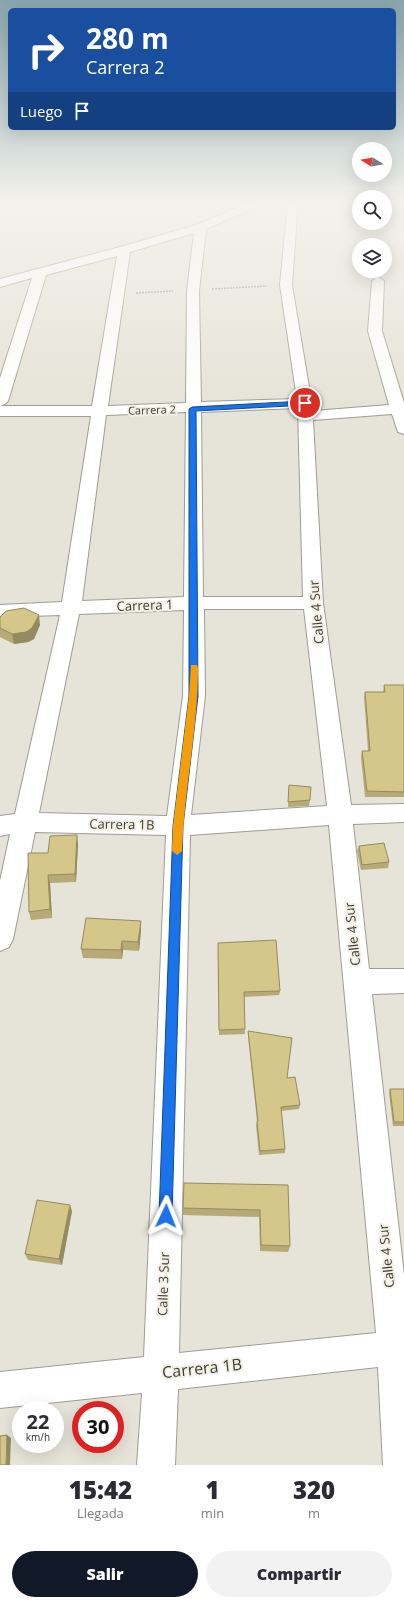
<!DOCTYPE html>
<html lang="es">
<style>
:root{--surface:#fff;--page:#f2f2f3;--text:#2b2b33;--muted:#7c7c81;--accent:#111827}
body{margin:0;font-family:"Open Sans",sans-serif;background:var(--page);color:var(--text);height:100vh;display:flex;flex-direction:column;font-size:15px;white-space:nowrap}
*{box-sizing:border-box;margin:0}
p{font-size:13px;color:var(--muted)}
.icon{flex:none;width:22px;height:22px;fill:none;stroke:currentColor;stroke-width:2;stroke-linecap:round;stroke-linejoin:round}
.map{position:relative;height:1465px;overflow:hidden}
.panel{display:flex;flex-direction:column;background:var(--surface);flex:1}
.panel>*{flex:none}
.hud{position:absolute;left:8px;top:8px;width:388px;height:122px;border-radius:6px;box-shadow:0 4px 16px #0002;background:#1a4fa0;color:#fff;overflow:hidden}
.needle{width:26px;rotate:281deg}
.buttons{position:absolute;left:352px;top:142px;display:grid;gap:8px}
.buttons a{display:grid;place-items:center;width:40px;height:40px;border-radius:50%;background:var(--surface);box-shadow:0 4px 16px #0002;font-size:20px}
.speed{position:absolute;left:12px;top:1401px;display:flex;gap:8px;font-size:20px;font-weight:700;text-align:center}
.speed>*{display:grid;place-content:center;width:52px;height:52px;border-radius:50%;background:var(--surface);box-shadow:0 4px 16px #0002;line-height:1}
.speed small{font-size:10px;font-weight:400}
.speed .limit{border:6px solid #d22;background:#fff;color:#111}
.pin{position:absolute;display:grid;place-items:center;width:34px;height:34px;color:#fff;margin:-17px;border:2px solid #fff;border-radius:50%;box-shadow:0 1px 4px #0007}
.me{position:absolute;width:44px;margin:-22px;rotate:2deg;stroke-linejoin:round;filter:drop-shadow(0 0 3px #0008)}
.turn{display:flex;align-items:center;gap:14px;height:84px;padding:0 12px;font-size:18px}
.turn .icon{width:52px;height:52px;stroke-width:2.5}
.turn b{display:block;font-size:28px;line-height:34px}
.then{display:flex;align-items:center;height:38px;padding:0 12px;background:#0003;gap:8px;font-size:15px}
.eta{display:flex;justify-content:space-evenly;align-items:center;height:68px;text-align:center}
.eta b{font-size:24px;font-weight:800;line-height:28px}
.primary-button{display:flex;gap:8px;margin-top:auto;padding:8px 12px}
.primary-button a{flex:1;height:46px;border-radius:24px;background:var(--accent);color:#fff;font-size:16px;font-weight:800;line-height:46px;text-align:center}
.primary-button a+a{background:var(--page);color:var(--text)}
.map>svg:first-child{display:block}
</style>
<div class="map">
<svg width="404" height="1465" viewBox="0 0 404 1465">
<rect width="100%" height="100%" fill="#e6e3d8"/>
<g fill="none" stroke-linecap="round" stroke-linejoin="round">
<g stroke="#9f9d92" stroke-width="2">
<path id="minor" d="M253 201H267L266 203 206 229 199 291 201 402 297 399 280 285 288 201H298L292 285 313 411 389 405 368 331 372 281 378 277 384 281 382 331 404 403V434L398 432 392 414 313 420 323 603 351 805 404 804V822L353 824 369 969H404V993L372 994 404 1275V1465H383L378 1367 178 1389 175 1465H137L142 1393 0 1408V1372L144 1357 166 835 35 832 13 939 9 947 0 951V881L10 834 0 836V816L15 814 60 615 0 617V605L62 602 91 416H0V406H92L117 256 46 275 8 401 5 404 0 406V378L32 278 0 287V279L120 247 196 225ZM194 233 187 291 186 403 108 406 130 252ZM298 408 303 597H203L201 412ZM186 412 184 597 82 601 106 415ZM204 609H304L327 806 191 815 205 696ZM184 610 183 696 167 816 39 813 79 614ZM329 825 376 1333 179 1353 190 835Z"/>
</g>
<path stroke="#9a9890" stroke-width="1.5" stroke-dasharray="2 1" stroke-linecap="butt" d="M212 289 267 286
M136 293 173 291"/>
<use href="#minor" fill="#fff" fill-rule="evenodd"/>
</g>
<path fill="#b7aa77" d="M0 617 40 625 34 639 28 642 14 644 0 637Z
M384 685H404V797H365L361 757 362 751H368L364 697 365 692H383Z
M289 785 310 800 309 806 288 807Z
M78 844 76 882 50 883 52 918 31 920 29 912 48 853Z
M359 846 389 862 388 868 361 870 357 851Z
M141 930 139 951 123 950 122 959 83 958 81 949Z
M218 943 280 991 279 995 244 997 245 1034 219 1035Z
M248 1031 287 1078 300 1105 299 1109 281 1111 285 1149V1153L259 1155 256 1125 257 1121 248 1036Z
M390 1089H404V1126H393L389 1093Z
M288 1185 290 1246 288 1252 260 1251 259 1217 183 1215V1208Z
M72 1211 62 1265 28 1260 25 1254Z"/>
<path fill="#958b61" d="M39 615 40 625 34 639 28 642 14 644 12 634Z
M77 835 78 844 76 882 75 874Z
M48 875 50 883 52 918 50 909Z
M141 921V930L139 951 138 942Z
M122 941 123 950 122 959 121 950Z
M70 1205 72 1211 62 1265 59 1259Z
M7 1435 11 1438 10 1465H6Z"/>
<path fill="#d5c68a" stroke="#958b61" d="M24 608 39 615 32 628 26 632 12 634 0 628V617L6 611Z
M384 685H404V792L367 791 362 751H370L365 692H385Z
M289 785 311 787 310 800 288 802Z
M77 835 75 874 48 875 50 909 29 912 28 853H48L50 836Z
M384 843 389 862 362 865 359 846Z
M86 918 141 921 138 942 122 941 121 950 81 949Z
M276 940 280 991 244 992 245 1029 219 1030 218 943Z
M248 1031 292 1038 287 1078 295 1077 300 1105 281 1107 285 1149 260 1151 257 1121H258Z
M390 1089H404V1122H394Z
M184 1183 288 1185 290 1246 261 1245 260 1210 183 1208Z
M37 1200 70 1205 59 1259 25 1254Z
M7 1435 6 1465H0V1436Z"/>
<linearGradient id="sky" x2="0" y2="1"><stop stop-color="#88a4ac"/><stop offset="0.5" stop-color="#f4f2ed"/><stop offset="1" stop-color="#f4f2ed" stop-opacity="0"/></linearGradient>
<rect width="404" height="406" fill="url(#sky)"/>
<path fill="#1a73e8" stroke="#114b97" d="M305 401 307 402V405L196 411 198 696 183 826 172 1216 170 1221 166 1223 161 1221 159 1216 173 826 189 696V409L192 407Z"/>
<path fill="#f59e0b" d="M191 665H197L198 668C198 729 184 789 182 851L177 855 172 851 173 826 189 696Z"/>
<g text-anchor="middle" stroke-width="4" stroke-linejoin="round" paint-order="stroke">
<g font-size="11" fill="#3e3d38" stroke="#f3f1e5">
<text transform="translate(152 410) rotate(-2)" y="4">Carrera 2</text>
</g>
<g font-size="13" fill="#3e3d38" stroke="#f3f1e5">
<text transform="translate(145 605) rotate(-2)" y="5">Carrera 1</text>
<text transform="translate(316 612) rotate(-95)" y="5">Calle 4 Sur</text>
<text transform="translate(122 824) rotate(1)" y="5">Carrera 1B</text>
<text transform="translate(352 934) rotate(-96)" y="5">Calle 4 Sur</text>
<text transform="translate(386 1256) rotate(-96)" y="5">Calle 4 Sur</text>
<text transform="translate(163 1284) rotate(-88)" y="5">Calle 3 Sur</text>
</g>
<g font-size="16" fill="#3e3d38" stroke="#f3f1e5">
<text transform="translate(202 1368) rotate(-6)" y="6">Carrera 1B</text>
</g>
</g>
</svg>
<div class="buttons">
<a><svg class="needle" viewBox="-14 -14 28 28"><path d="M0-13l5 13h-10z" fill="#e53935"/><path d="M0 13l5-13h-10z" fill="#7c7c81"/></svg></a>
<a><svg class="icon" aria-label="search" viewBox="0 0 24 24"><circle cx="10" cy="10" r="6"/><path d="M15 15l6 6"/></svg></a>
<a><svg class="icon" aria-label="layers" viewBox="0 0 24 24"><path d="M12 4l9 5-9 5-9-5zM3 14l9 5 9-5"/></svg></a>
</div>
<div class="speed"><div>22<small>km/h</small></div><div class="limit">30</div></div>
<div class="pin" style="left:305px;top:403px;background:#d93025"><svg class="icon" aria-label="arrive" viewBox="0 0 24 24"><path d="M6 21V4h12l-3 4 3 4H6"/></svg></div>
<svg class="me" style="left:166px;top:1216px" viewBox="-20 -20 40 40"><path d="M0-17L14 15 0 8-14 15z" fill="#1a73e8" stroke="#fff" stroke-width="4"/></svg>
<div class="hud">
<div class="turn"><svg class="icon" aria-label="right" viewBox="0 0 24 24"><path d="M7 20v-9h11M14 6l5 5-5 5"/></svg><div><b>280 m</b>Carrera 2</div></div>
<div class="then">Luego<svg class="icon" aria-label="arrive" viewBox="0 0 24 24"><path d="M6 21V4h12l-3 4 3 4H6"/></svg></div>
</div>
</div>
<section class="panel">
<div class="eta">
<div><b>15:42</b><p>Llegada</p></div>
<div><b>1</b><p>min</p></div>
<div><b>320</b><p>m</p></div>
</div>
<div class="primary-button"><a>Salir</a><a>Compartir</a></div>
</section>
